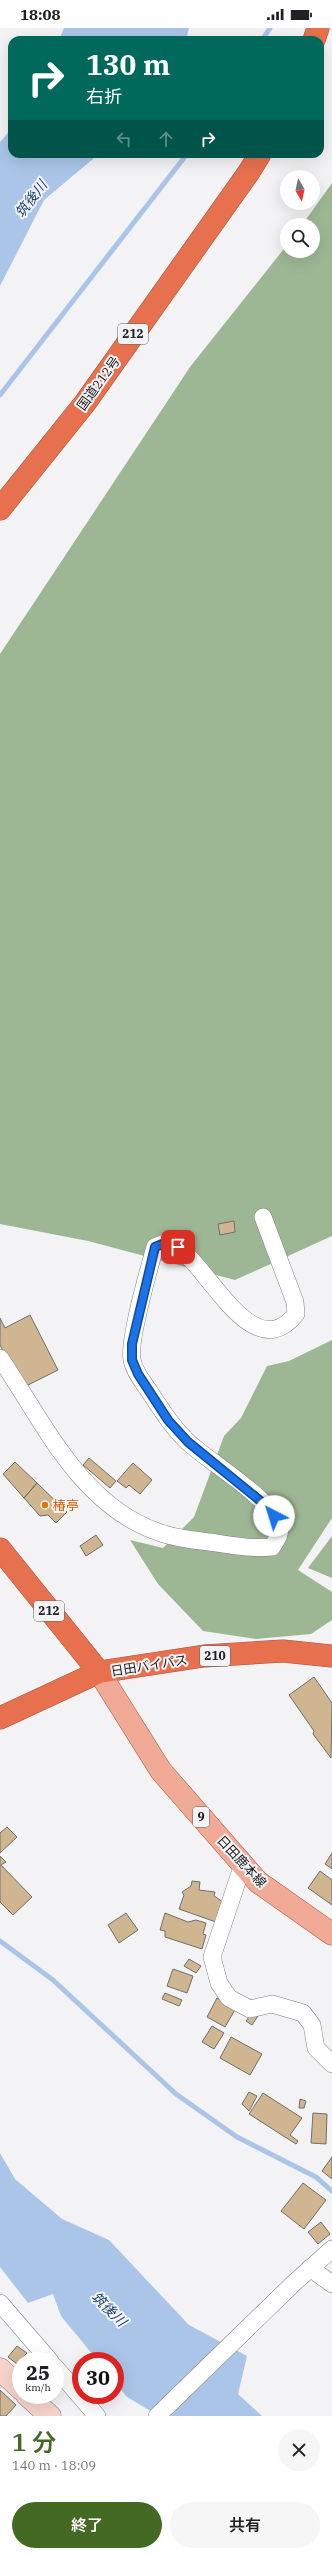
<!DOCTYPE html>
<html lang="ja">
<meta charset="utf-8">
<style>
:root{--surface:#fff;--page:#f6f6f6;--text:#202124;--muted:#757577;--accent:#446923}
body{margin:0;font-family:"IBM Plex Serif","Noto Sans JP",serif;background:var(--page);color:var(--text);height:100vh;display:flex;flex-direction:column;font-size:15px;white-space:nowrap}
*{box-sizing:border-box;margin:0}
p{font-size:13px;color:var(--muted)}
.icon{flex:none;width:22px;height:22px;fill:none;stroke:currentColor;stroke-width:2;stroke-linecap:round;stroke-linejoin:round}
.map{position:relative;height:2388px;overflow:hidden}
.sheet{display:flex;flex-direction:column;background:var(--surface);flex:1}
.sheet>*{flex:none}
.hud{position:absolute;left:8px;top:8px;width:316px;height:122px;border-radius:12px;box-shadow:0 4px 16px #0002;background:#00695c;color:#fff;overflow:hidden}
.needle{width:26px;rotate:171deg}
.controls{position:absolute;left:280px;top:142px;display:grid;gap:8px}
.controls a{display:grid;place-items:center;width:40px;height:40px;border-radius:50%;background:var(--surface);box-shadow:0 4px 16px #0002;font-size:20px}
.speed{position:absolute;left:12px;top:2324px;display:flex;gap:8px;font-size:20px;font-weight:700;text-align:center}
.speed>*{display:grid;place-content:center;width:52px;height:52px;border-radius:50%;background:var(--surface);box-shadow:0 4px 16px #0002;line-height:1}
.speed small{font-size:10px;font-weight:400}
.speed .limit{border:6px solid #d22;background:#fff;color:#111}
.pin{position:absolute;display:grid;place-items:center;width:34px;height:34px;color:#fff;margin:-17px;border-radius:8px;box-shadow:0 2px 6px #0006}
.me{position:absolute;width:44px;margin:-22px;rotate:320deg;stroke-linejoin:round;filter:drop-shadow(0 0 3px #0008)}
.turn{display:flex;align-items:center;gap:14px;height:84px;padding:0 12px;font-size:18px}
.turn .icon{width:52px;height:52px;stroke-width:2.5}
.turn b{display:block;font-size:28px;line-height:34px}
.lanes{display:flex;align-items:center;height:38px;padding:0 12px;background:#0003;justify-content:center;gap:20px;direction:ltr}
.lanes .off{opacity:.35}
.round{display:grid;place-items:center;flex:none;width:42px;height:42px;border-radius:21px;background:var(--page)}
.summary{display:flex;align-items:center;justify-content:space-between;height:68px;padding:0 12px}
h1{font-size:24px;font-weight:600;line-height:30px;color:var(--accent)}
.primary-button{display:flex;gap:8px;margin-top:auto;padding:8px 12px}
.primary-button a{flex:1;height:46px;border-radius:24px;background:var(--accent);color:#fff;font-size:16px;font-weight:600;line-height:46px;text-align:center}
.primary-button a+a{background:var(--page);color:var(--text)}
.status{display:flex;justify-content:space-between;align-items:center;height:28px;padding:0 20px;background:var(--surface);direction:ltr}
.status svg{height:11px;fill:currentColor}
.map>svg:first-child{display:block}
</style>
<div class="status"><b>18:08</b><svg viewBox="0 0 49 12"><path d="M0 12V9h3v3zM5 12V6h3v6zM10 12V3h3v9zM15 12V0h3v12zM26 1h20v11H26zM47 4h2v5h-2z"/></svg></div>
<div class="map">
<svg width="332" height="2388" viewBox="0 0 332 2388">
<rect width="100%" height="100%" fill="#f3f3f5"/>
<path fill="#9db794" d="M332 155V1208L235 1252 88 1213 0 1196V626L190 339 287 217V223H313V197H302Z
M332 1312V1490L298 1542 332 1564V1592L311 1606 256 1611 203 1603 158 1556 130 1512 163 1520 194 1489 224 1408 241 1390 267 1338 289 1333Z
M332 1508V1550L308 1540Z"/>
<path fill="#aac5e8" d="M64 0H189L186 12H59Z
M12 100V126H99L44 172 0 258V114Z
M0 2125 15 2151 62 2191 109 2212 189 2297 247 2328 238 2366 262 2388H159L127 2369 115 2354V2333H98L61 2288 53 2266 28 2275 0 2239Z"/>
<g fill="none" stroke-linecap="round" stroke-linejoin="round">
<path stroke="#aac5e8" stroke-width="5" d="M262 12 270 0
M0 367 187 126
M0 1913 53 1952 176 2066 237 2109 316 2149 332 2163"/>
</g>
<path fill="#d0b591" stroke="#6f6e6d" d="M234 1193 235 1204 220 1207 218 1196Z
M30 1287 58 1342 22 1360 0 1317V1290L5 1300Z
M89 1430 116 1453 110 1460 83 1437Z
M15 1434 37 1455 24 1470 3 1446Z
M133 1435 152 1452 140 1466 129 1457 126 1460 117 1453Z
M37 1455 67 1484 56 1495 48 1487 40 1488 24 1470Z
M96 1507 103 1517 86 1528 80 1518Z
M314 1649 332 1675 331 1730 313 1706 314 1703 289 1667Z
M7 1799 17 1809 0 1825V1805Z
M332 1825V1841L325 1836Z
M0 1828 6 1834 1 1837 32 1869 13 1887 0 1874Z
M320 1843 332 1852V1877L308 1860Z
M192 1853 200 1854 199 1862 215 1864 214 1868 223 1874 216 1894 179 1881 184 1867 182 1864 191 1858Z
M126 1885 138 1902 119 1915 108 1897Z
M165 1885 188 1894 196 1892 206 1895 203 1906 206 1907 202 1921 165 1909V1903L160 1902Z
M189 1931 201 1938 196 1945 184 1938Z
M173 1941 193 1948 187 1965 167 1958Z
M165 1965 182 1972 179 1978 162 1971Z
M217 1970 236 1980 225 1999 207 1989Z
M252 1985 258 1988 252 1997 246 1993Z
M212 1998 224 2005 214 2021 202 2014Z
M231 2009 262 2026 250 2047 220 2030Z
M249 2064 257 2068 249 2083 242 2076Z
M263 2065 302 2090 290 2107 298 2113 296 2116 249 2086Z
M300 2071 306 2073 304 2080H299Z
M313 2085 327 2086 326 2116 311 2115Z
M332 2129V2151L322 2143Z
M303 2155 326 2172 304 2201 281 2183Z
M321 2194 330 2206 318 2216 308 2204Z
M17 2318 27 2325 17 2336 8 2329Z
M0 2362 16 2377 6 2388H0Z"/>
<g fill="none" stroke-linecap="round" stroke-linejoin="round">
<g stroke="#808182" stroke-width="18">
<path id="street" d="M0 1330C43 1393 80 1477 158 1504 174 1510 192 1512 209 1514 230 1517 250 1521 272 1519 276 1513 282 1505 279 1497 271 1470 209 1434 188 1414 172 1399 161 1381 149 1363 143 1354 134 1343 132 1332 128 1313 149 1241 155 1219L165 1215C169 1216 175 1217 179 1220 210 1242 254 1339 296 1286L295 1274 263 1189
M243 1836 212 1929 219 1955 229 1970 250 1981 272 1976 303 1985 312 1997 316 2020 332 2036
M310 2240 332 2256
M0 2275 50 2333
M55 2339 97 2388
M157 2388 295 2254 332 2221"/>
</g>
<g stroke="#808182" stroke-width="23">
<path id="secondary" d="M0 2341 21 2361
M27 2367 50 2388"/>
</g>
<g stroke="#a2553f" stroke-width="23">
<path id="primary" d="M99 1644 161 1743 258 1854 332 1906"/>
</g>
<g stroke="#a2553f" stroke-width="23">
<path id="highway" d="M314 12 318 0
M0 481 85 375 249 144 260 126
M0 1521 99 1644
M0 1690 99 1644 204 1628 283 1623 332 1628"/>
</g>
<use href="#street" stroke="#fff" stroke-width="17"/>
<use href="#secondary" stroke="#f8d4ca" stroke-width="22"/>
<use href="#primary" stroke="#f1aa95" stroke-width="22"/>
<use href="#highway" stroke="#e7714e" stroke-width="22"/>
</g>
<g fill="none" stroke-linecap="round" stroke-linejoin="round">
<g stroke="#114b97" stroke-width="10">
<path id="route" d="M178 1219 165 1215 155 1219 132 1316V1332L138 1346 168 1392 188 1414 269 1480 274 1488"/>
</g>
<use href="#route" stroke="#1a73e8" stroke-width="7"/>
</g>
<circle fill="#e8710a" stroke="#f3f3f5" stroke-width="1.5" cx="45" cy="1477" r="4"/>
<g text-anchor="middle" stroke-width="4" stroke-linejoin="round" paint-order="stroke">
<g fill="#f3f3f5" stroke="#616162" stroke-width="1">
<rect x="118" y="296" width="30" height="20" rx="3"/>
<rect x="34" y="1573" width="30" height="20" rx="3"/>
<rect x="200" y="1618" width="30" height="20" rx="3"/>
<rect x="193" y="1779" width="16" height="20" rx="3"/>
</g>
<g font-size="12" font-weight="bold" fill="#222223">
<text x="133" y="310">212</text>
<text x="49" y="1587">212</text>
<text x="215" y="1632">210</text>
<text x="201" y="1793">9</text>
</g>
<g font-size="13" fill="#222223" stroke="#f3f3f5">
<text transform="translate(98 355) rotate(-54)" y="5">国道212号</text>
<text transform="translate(149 1637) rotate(-9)" y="5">日田バイパス</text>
<text transform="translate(242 1833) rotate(47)" y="5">日田鹿本線</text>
</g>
<g font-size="13" fill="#c56008" stroke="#f3f3f5" text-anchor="start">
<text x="53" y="1482">椿亭</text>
</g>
<g font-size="14" font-style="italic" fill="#1b406d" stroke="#f3f3f5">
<text transform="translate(31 171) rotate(-53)" y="5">筑後川</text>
<text transform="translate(109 2281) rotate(44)" y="5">筑後川</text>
</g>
</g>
</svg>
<div class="controls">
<a><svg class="needle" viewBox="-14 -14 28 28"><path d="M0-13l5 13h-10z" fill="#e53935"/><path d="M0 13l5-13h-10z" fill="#757577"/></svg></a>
<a><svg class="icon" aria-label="search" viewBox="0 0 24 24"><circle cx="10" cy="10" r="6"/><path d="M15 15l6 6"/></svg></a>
</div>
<div class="speed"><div>25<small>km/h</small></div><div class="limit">30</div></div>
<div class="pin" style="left:178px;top:1219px;background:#d93025"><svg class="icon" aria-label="arrive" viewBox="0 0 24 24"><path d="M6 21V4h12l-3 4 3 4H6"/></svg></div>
<svg class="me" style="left:274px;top:1488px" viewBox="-20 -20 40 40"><circle r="19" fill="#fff"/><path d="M0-13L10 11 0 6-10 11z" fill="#1a73e8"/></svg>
<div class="hud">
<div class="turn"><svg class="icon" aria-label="right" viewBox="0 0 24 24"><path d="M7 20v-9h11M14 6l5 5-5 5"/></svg><div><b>130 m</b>右折</div></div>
<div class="lanes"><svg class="icon off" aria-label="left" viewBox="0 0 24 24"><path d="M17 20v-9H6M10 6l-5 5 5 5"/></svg><svg class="icon off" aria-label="ahead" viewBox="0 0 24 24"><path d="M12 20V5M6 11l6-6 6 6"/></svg><svg class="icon" aria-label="right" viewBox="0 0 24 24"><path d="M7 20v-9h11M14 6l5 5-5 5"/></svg></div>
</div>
</div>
<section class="sheet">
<div class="summary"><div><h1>1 分</h1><p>140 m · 18:09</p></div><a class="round"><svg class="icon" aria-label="close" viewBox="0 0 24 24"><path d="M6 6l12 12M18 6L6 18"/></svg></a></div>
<div class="primary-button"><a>終了</a><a>共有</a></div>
</section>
